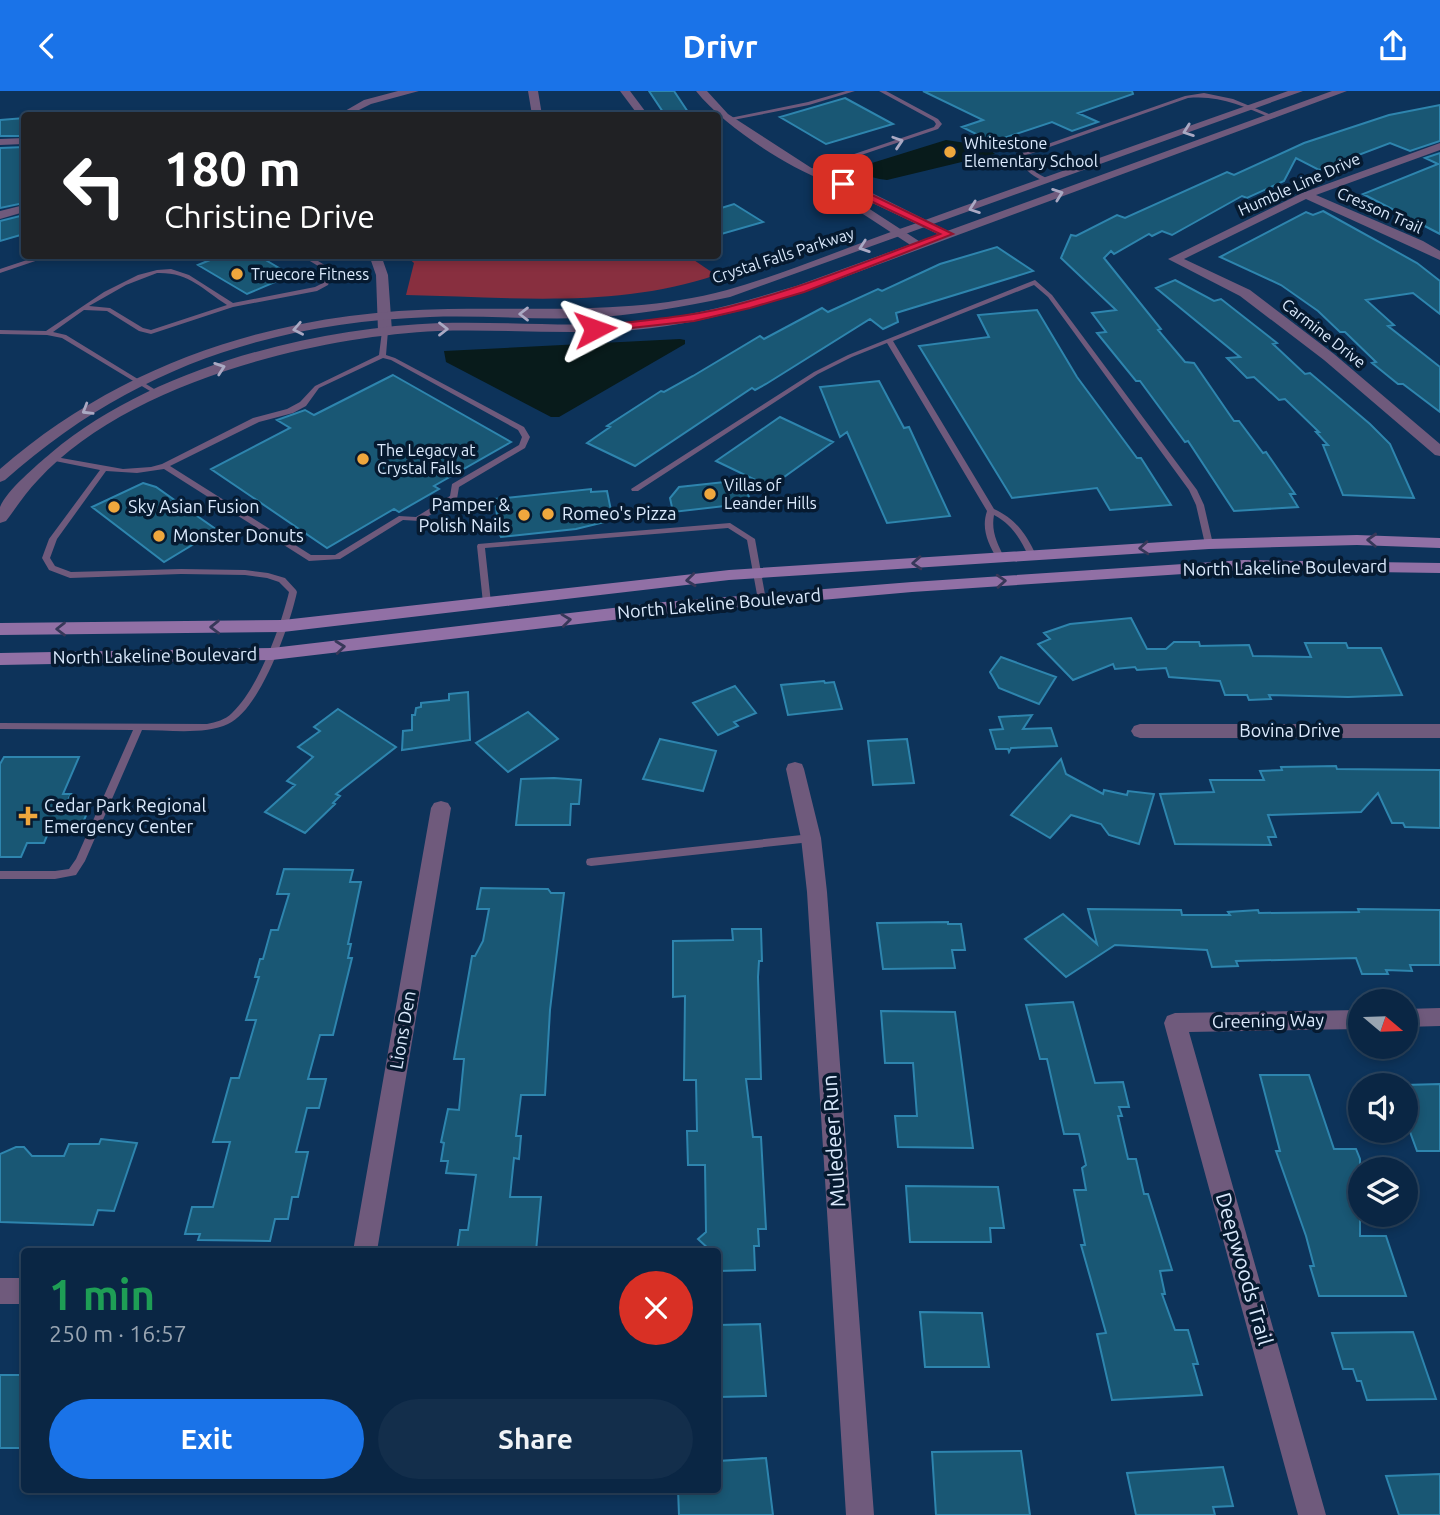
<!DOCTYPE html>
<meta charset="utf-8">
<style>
:root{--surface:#0a2644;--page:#132e4b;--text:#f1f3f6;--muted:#99a5b2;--line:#2a435d;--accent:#1a73e8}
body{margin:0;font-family:Ubuntu,sans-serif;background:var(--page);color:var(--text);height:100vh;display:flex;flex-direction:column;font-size:26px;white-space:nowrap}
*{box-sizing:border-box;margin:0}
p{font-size:23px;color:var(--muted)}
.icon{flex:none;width:38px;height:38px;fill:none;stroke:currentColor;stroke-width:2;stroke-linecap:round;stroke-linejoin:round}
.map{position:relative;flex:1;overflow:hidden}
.sheet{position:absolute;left:21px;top:1157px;width:700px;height:245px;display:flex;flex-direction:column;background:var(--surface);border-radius:7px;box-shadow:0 4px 10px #0003,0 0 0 2px var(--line)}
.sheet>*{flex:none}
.top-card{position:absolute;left:21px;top:21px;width:700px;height:147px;border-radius:7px;box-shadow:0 4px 10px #0003,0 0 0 2px var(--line);background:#202124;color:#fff;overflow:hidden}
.needle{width:46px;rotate:109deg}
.buttons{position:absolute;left:1348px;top:898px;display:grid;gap:14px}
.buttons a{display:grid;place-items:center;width:70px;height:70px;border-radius:50%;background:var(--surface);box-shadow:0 4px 10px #0003,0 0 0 2px var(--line);font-size:35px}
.pin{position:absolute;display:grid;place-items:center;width:60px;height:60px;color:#fff;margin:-30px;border-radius:14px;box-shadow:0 4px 10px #0006}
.me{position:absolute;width:77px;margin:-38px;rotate:86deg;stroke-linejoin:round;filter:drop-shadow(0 0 5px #0008)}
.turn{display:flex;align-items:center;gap:24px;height:147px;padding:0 28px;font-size:32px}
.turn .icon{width:91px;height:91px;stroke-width:2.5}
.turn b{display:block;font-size:49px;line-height:60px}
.round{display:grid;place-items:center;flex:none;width:74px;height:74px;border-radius:37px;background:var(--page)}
.overview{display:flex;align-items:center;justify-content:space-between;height:119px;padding:0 28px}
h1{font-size:42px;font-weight:600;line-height:52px;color:#1e9e55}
.primary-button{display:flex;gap:14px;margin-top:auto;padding:14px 28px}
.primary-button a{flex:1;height:80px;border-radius:42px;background:var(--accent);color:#fff;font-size:28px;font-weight:600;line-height:80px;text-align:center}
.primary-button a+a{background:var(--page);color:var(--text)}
header{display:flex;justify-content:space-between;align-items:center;height:91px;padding:0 28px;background:var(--accent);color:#fff;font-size:32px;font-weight:600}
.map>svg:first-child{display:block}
</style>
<header><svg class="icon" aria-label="back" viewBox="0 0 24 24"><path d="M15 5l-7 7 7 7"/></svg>Drivr<svg class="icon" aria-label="share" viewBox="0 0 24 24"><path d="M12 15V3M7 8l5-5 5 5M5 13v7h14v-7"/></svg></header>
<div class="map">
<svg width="1440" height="1424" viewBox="0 0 1440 1424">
<rect width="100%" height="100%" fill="#0d335a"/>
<path fill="#882f3f" d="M406 165H688L716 184C616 218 509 206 406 204L414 172Z"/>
<path fill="#081b1b" d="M946 49 986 55 995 63 887 89C878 88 864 86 859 76Z
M680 248 685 249V253L559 326H551L446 271 444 260Z"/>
<path fill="#195774" stroke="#2e85ae" stroke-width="2" d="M649 0H674L690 24H665Z
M923 0H1132L1133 3 1078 22 1098 31 1072 40 1052 31 992 51 962 36 983 29Z
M845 7 893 33 826 53 780 26Z
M1440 14V50L1410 60 1390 52 1319 79 1296 67 1284 90 1247 107 1242 105 1172 144 1162 140 1152 145 1149 143 1114 163 1111 160 1104 167 1161 238 1158 239 1185 271 1194 272 1234 330H1239L1263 362 1266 361 1295 403H1290L1298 416 1234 420 1188 350 1185 351 1140 290H1136L1097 242 1106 241 1092 222 1116 219 1061 167 1071 144 1076 145 1117 124 1125 127 1227 81 1234 84 1304 52 1389 24Z
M24 27V45H0V29Z
M24 56V112L0 117V57Z
M1440 62V143L1363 103 1438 73 1425 67Z
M734 113 763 131 718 144V118Z
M1323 120 1417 172 1440 190V223L1413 202 1366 209 1394 234 1388 235 1440 276V321L1403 293H1398L1372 272 1376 271 1345 241H1340L1318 220 1281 194 1220 166 1306 121 1313 124Z
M24 124V143L0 150V130Z
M997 156 1033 180 896 222 898 231 883 238 870 228 766 293 755 299 752 297 635 375 587 352 610 336 607 335 661 300 664 301 693 285 760 245 764 248 822 217 828 221 878 198 882 200 940 173Z
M222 164H257L291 184 247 203 198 174Z
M1175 189 1214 210 1221 208 1277 252 1273 253 1305 283 1310 282 1370 333 1390 353 1414 407 1343 404 1323 354H1328L1316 341H1319L1285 308 1279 309 1254 286 1247 287 1227 267 1240 266 1156 197Z
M1037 219 1077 286 1137 367H1141L1171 414 1110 419 1097 397 1012 407 919 255 989 246 978 224Z
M393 284 511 351 434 395 439 398 399 421 394 418 327 457 211 378 290 337 277 329 305 319 314 324Z
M879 290 904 337 909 336 950 425 887 432 847 341 840 346 820 296Z
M780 326 833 351 770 396 716 370Z
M743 389 751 412 673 421 670 407 679 396Z
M143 392 156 396 217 439 164 471 92 416Z
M591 398V401L607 400 613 429 576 438 501 446 499 442 495 408Z
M1131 527 1147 558H1166L1174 551H1199L1200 555 1249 554 1253 565 1311 566 1305 552H1346L1348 557H1381L1402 604 1348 606 1269 604 1271 608 1249 609 1247 604H1225L1220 590 1169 586 1166 577 1137 579 1135 576 1115 578 1113 573 1073 589 1038 553 1050 548 1044 542 1070 533Z
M1001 566 1056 586 1039 613 999 597 990 581Z
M824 590 825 592 834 591 842 618 788 624 781 594Z
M735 595 756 622 734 631 738 635 718 644 693 612Z
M468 601 470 649 402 659 403 640 412 639V624H415L416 617 421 616V612L449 609V603Z
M338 618 396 656 336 703 340 705 333 712 335 713 305 742 265 721 295 694 287 690 313 666 298 656 320 640 314 636Z
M528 621 558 648 508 681 476 652Z
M1032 624 1023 638 1051 637 1057 655 1011 657 1009 661 1008 658H996L990 639 1003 638 999 626Z
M660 648 716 660 703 700 643 688Z
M907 648 914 692 873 694 868 650Z
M4 666H79L63 703H71L65 715H90L82 734 51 735 44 752H27L21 766H0V673Z
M1061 668 1066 683 1103 703 1104 699 1127 704 1128 700 1154 703 1139 753 1109 744 1101 733 1071 724 1050 747 1011 724Z
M1336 675 1337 678 1440 679V737L1405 736 1403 732H1392L1378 702 1361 721 1268 724 1276 746H1268L1271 754 1175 753 1160 703 1214 701 1210 689H1264L1260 680 1282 679 1281 676Z
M554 687 581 689 579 713H571L570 734H516L521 688Z
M284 778 353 779 350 791H361L348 853H351L348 867H352L333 944H320L308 988H326L319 1017H307L296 1061H308L298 1106H292L288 1128H275L270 1150 198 1149 200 1143H185L192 1116H213L230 1051H213L231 987H239L256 929H246L259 886H255L260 868H263L271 839H278L289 803H277Z
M481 797 548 798 551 802H564L550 919 545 1004H521L516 1045H521L519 1068 514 1067 510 1106H541L536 1160H457L460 1139H468L476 1084 446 1082 448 1070H441L444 1052 441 1051 448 1018 459 1019 464 968H454L472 865H475L483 850 489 818H477Z
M1088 818 1181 819 1182 824H1230L1228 821 1258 819 1259 822 1359 821 1358 818 1440 819V874H1410L1412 880 1386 879 1388 883H1362L1356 867 1236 870 1238 875 1212 876 1207 859 1115 854 1066 886 1025 848 1063 823 1097 853Z
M948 831V833H961L965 859H952L955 877 883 878 877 832Z
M732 838H761L762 870H759L758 886 761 988H746L753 1046H761L766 1138H758L759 1155H754L755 1179 718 1180V1160H711L698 1148 706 1141 705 1074H688L687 1040H697L696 989H684L685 905 673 906V850L733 849Z
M1073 911 1095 992 1123 991 1129 1016H1119L1122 1025H1118L1128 1068H1136L1144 1103H1148L1172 1179 1160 1180 1165 1203H1162L1175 1239H1188L1198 1273H1193L1202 1304 1112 1309 1097 1243 1106 1242 1081 1154H1085L1074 1099H1086L1082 1077 1086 1074 1079 1043H1064L1047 968H1040L1026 914Z
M881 920 955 921 973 1057 898 1056 895 1025H917L913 972H885Z
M1260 984H1309L1334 1058H1356L1360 1068V1145H1386L1406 1205H1319L1310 1175H1314L1306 1145 1276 1060H1280Z
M1440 993V1060H1417L1410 1041H1405V994Z
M101 1048 137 1052 114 1120 98 1119 93 1134 0 1131V1063L16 1056H24L32 1065H64L69 1053H99Z
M906 1095 998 1096 1004 1137H990L991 1151H910Z
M920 1221 982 1222 989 1276H925Z
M760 1233 766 1305 718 1306V1234Z
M1413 1241 1436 1308 1367 1309 1361 1290H1357L1353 1278H1343L1332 1242Z
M0 1284H24V1357H0Z
M1021 1360 1030 1424H936L932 1361Z
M766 1367 773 1424H679L678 1398H718V1370Z
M1223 1376 1233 1415 1213 1416 1215 1424H1136L1127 1382Z
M1440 1383V1424H1399L1386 1385Z"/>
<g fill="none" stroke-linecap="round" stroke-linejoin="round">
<path fill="#6f5a7c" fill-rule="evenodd" d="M846 0H855L809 14 728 30 725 28 808 11Z
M879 0H886L938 28 942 33 938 38 811 81H807V79L934 36 936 33 934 30Z
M1204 2 1233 8 1276 26 1271 27C1242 15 1220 4 1188 7L1027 64C1026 79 1039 83 1050 89V91C1039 90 1028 82 1022 73V62L1185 5Z
M42 164H53L0 182V178Z
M300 164H308L333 179 334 180 328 194 317 200 233 216 151 243 139 240 107 220 84 219 53 241 66 244 159 301V303H155L62 247 47 244 0 243V239L46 240 104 201 138 184 157 179 171 178 189 184 233 212 315 196 323 192 328 181ZM157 182C189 181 202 198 227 214L151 239 143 237 110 217 89 215 126 194Z
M1035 189 1052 204 1197 399 1204 414 1213 453 1212 455H1206L1205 453 1196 414 1189 399 1048 206 1034 194 893 250 994 418C1016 428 1026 443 1036 464L1035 466H1029C1020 448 1013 434 994 424 991 440 997 452 1004 466L1000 469 997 468C988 452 981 438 987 420L887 252 852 266 818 283 638 400H632L631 398 814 281 848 264Z
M385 238 388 240 386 264 395 267 524 336 530 346 525 357 459 396 457 408 420 430 403 429 340 468 309 470 164 378 137 382 106 380 57 448 50 467 55 475 71 481 181 478 245 479 268 482 285 487 296 499 297 501C290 534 260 619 228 633 205 644 168 639 142 639L85 770 76 784 55 788H0V780H55L69 778 76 768 133 639 0 638V632L207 633C216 631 225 629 232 622 258 598 281 535 289 501L279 491 267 487 245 484 181 483 70 487 49 479 42 467 49 448 100 379 50 369V365L123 378 151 376 162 373 253 327 287 318 300 311 315 295 379 264 382 240ZM383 267 391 269 518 339 522 346 519 354 452 393 450 405 416 426 399 425 335 464H311L170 375 259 331 293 322 306 315 319 297Z
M730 432 755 448 766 509 765 511 762 512 758 509 747 449 728 437 485 457 491 512 487 515 483 512 477 455 478 453Z
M811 743 814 744 816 747 814 750 811 751 591 775 587 774 586 771 587 768 591 767Z"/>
<path fill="#6f5a7c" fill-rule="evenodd" d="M398 0H419L371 13 349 24H338L364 9Z
M528 0H538L542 24H532Z
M620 0H630L648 24H638Z
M696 0H707L728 23 813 78 860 96 954 143 944 146 828 91 925 154 915 157 817 93 825 90C784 74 724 35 696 0Z
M24 47V53L0 54V48Z
M1440 52V59L1316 104 1423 150 1440 160V169L1306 108 1184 168 1250 199 1334 263 1440 353V365L1435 364 1324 269 1240 205 1168 168 1302 102Z
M24 114V121L0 128V120Z
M369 164H381L388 184 392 240 385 244 378 240 376 184Z
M1140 633H1440V647H1140L1134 645 1131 640 1134 635Z
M795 671 802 673 804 678 821 747 827 801 874 1424H846L807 801 801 747 786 678 788 673Z
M441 710 448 712 451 717 377 1160H353L431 717 434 712Z
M1440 917V935L1405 936V918Z
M1360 919V938L1189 941 1326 1424H1298L1164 932 1167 925 1175 922Z
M0 1187H24V1213H0Z"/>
<path fill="#6f5a7c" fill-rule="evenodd" d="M1288 0H1303L730 206C682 216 633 225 584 227 532 229 481 224 430 226 266 232 129 279 5 389L0 391V378C125 269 283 220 448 218 541 216 635 224 727 199 790 181 852 154 914 133 1039 88 1164 44 1288 0Z
M1332 0H1347L804 201C749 218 692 234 634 239 569 244 503 238 438 240 311 246 127 292 38 389 26 401 16 417 6 430L0 432C0 427 0 420 0 416 7 399 37 374 51 362 152 277 311 237 440 232 506 230 571 237 636 231 691 226 743 211 796 195Z"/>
<path fill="#9170a5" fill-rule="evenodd" d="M1357 444 1440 447V457L1357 454 1209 458 729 489 283 541 0 544V532L283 529 729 479 1209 448Z
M1244 469 1440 472V482L1244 479 912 501 664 523 272 569 0 574V562L272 557 664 511 912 491Z"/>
</g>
<defs><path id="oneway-chevron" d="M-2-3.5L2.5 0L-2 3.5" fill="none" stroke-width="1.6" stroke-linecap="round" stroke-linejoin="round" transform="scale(1.75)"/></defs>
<g stroke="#aaa9c3">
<use href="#oneway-chevron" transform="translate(1188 40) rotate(160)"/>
<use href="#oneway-chevron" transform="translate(898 51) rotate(-18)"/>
<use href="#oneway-chevron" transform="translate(1058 103) rotate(-20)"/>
<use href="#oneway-chevron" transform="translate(974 117) rotate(160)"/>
<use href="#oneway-chevron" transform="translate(864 156) rotate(161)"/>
<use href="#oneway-chevron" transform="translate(524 223) rotate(-180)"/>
<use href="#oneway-chevron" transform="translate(298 238) rotate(169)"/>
<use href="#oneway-chevron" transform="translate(443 238)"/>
<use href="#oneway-chevron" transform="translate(220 277) rotate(-19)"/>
<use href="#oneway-chevron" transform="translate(87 319) rotate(149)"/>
</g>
<g stroke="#373859">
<use href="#oneway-chevron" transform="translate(1372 449) rotate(-178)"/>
<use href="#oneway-chevron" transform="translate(1144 457) rotate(176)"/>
<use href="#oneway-chevron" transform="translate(917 472) rotate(176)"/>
<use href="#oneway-chevron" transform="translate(691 489) rotate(174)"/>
<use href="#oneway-chevron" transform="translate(1001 490) rotate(-4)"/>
<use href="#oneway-chevron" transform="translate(566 529) rotate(-7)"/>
<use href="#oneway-chevron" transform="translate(215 536) rotate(179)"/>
<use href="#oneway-chevron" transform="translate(61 538) rotate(180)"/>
<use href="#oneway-chevron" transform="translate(340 556) rotate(-6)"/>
</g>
<path fill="#e11d48" stroke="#92132f" stroke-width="2" d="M843 90 953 143 804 201 750 217 694 230 595 241 590 238 595 235C645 229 695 226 743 212 810 194 875 167 940 143L839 95 838 93Z"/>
<g fill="#efa73d" stroke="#061a30" stroke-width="2.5">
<circle cx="950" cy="61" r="7"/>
<circle cx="237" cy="183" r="7"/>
<circle cx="363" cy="368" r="7"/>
<circle cx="710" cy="403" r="7"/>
<circle cx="114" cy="416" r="7"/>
<circle cx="548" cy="423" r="7"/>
<circle cx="524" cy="424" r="7"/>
<circle cx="159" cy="445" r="7"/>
<path d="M24.5 714.5h7v7h7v7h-7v7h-7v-7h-7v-7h7z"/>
</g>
<g text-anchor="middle" stroke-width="7" stroke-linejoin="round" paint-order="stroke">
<g font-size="16" fill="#dbeafd" stroke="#061a30" text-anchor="start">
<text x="964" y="58">Whitestone<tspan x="964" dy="18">Elementary School</tspan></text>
<text x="251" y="189">Truecore Fitness</text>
<text x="377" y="365">The Legacy at<tspan x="377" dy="18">Crystal Falls</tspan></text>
<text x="724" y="400">Villas of<tspan x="724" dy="18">Leander Hills</tspan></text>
</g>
<g font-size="16" fill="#dbeafd" stroke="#061a30">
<text transform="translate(1299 93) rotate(-24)" y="6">Humble Line Drive</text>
<text transform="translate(1380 119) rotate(24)" y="6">Cresson Trail</text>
<text transform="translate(783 164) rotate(-18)" y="6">Crystal Falls Parkway</text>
<text transform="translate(1324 242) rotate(38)" y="6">Carmine Drive</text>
</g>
<g font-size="18" fill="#dbeafd" stroke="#061a30" text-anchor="start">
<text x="510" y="420" text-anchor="end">Pamper &amp;<tspan x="510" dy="21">Polish Nails</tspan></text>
<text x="128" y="422">Sky Asian Fusion</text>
<text x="562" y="429">Romeo's Pizza</text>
<text x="173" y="451">Monster Donuts</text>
<text x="44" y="721">Cedar Park Regional<tspan x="44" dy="21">Emergency Center</tspan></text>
</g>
<g font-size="18" fill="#dbeafd" stroke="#061a30">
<text transform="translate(1285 477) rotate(-1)" y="6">North Lakeline Boulevard</text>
<text transform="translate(719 513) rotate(-5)" y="6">North Lakeline Boulevard</text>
<text transform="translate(155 565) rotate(-1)" y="6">North Lakeline Boulevard</text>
<text x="1290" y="646">Bovina Drive</text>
<text transform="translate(1268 930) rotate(-1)" y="6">Greening Way</text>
<text transform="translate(403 939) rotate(-80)" y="6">Lions Den</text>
</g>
<g font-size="21" fill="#dbeafd" stroke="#061a30">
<text transform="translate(834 1050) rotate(-94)" y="7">Muledeer Run</text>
<text transform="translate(1244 1178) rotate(74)" y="7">Deepwoods Trail</text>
</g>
</g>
</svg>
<div class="buttons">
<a><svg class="needle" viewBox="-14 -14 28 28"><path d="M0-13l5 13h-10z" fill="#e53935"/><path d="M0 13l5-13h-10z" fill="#99a5b2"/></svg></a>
<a><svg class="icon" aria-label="sound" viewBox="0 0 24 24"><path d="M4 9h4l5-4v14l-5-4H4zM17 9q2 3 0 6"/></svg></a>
<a><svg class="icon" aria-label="layers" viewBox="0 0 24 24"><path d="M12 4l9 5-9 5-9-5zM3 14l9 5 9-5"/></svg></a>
</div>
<div class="pin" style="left:843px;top:93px;background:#d93025"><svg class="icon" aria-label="arrive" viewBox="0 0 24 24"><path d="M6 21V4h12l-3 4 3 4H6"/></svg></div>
<svg class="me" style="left:595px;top:238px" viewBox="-20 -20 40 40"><path d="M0-17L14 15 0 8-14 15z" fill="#e11d48" stroke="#fff" stroke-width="4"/></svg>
<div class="top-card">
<div class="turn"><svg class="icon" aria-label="left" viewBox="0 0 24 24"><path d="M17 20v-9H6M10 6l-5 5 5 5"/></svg><div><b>180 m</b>Christine Drive</div></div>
</div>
<section class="sheet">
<div class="overview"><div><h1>1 min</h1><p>250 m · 16:57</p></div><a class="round" style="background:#d93025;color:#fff"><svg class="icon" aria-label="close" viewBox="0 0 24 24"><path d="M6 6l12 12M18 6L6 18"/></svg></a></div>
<div class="primary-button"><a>Exit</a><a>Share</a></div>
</section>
</div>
